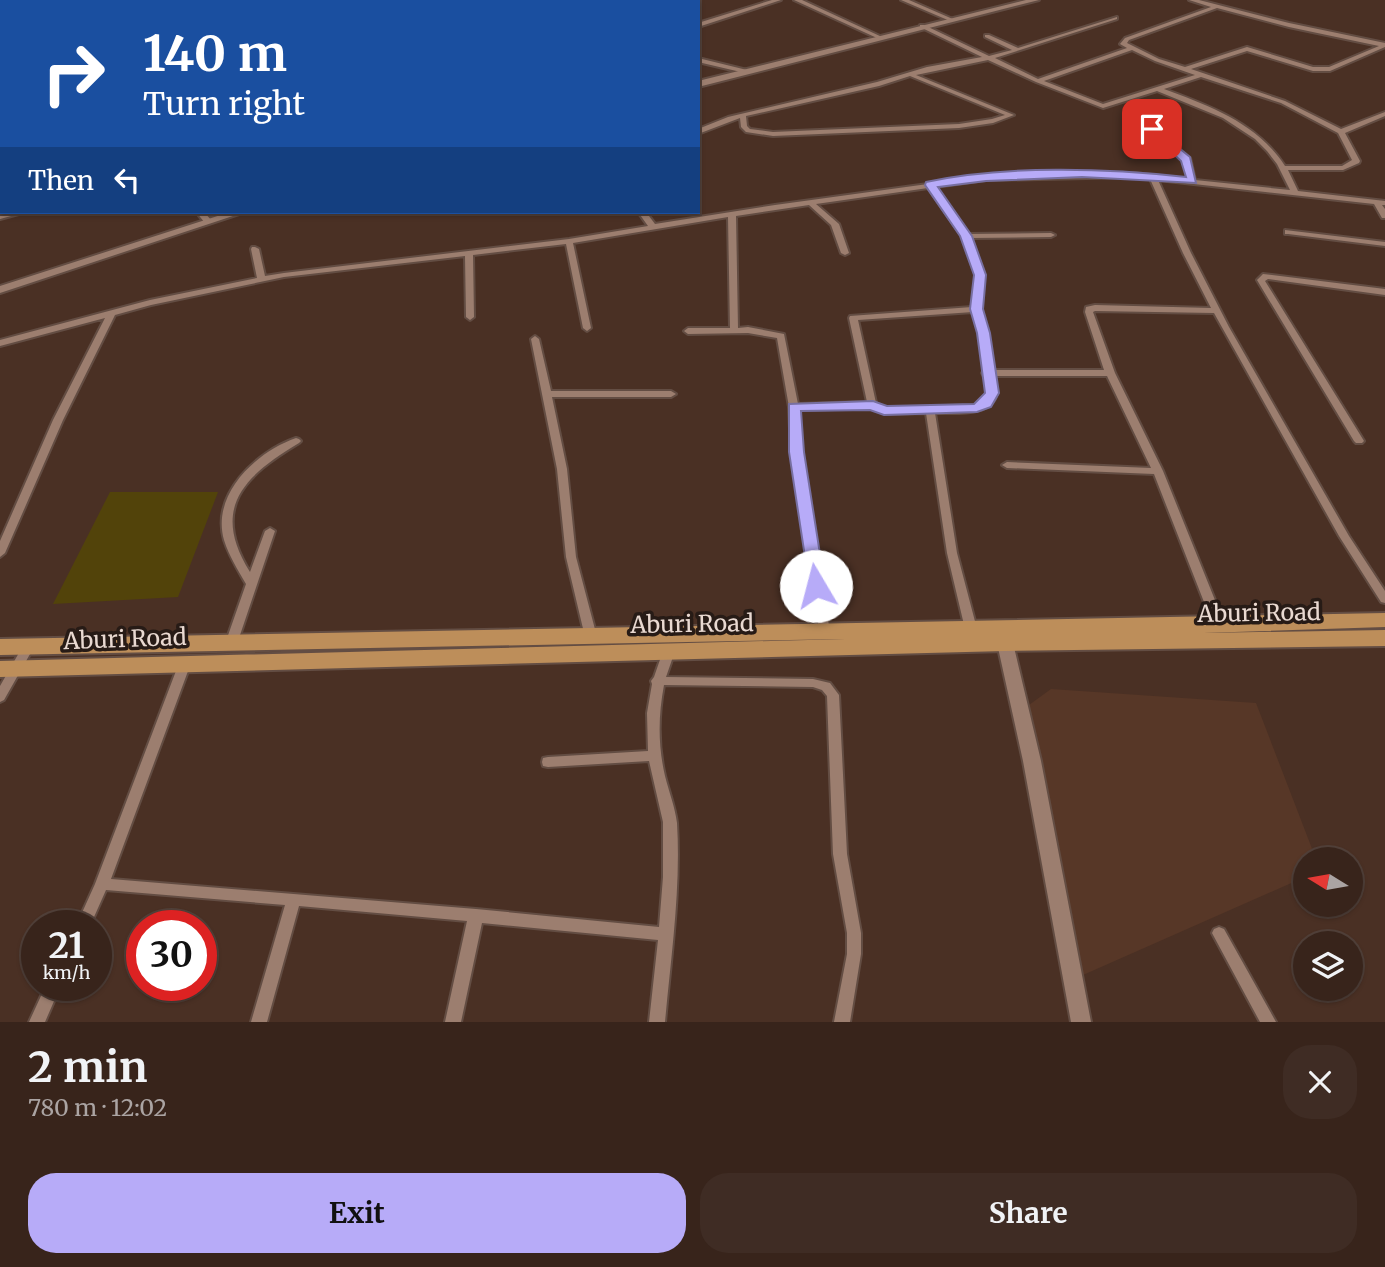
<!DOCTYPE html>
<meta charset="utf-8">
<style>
:root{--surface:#38241b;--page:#3f2c24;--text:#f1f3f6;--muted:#aba4a3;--line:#52413a;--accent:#b7abf8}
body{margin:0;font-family:Merriweather,serif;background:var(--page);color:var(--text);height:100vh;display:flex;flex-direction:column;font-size:26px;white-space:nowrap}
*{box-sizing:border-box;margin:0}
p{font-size:23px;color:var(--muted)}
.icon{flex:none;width:38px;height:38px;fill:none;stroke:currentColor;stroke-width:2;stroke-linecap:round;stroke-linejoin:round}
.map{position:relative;height:1022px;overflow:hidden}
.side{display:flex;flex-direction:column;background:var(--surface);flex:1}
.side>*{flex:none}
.top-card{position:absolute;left:0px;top:0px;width:700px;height:214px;box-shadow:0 2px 5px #0004,0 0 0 2px var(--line);background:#1a4fa0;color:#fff;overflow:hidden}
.needle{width:46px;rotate:281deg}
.fabs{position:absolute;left:1293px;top:847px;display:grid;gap:14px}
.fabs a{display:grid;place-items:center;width:70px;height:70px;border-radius:50%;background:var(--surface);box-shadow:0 2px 5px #0004,0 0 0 2px var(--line);font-size:35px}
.speed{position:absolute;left:21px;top:910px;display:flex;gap:14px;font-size:35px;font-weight:700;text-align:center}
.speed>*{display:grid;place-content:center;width:91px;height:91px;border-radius:50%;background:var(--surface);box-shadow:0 2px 5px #0004,0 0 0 2px var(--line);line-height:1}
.speed small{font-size:18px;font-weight:400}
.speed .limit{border:10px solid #d22;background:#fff;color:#111}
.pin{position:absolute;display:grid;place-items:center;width:60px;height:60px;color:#fff;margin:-30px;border-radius:14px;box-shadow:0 4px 10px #0006}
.me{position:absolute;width:77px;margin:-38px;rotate:352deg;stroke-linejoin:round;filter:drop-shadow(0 0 5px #0008)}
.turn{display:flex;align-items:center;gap:24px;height:147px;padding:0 28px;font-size:32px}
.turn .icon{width:91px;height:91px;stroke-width:2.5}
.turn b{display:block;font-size:49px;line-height:60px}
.then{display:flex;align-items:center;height:66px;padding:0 28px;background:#0003;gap:14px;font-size:26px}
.round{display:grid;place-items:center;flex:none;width:74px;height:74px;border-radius:28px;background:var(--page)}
.headline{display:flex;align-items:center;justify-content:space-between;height:119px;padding:0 28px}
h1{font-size:42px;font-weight:700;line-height:52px}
.cta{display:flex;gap:14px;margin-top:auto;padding:14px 28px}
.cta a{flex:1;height:80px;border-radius:28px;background:var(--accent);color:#111;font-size:28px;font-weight:700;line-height:80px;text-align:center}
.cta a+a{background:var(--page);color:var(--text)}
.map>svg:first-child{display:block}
</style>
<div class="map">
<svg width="1385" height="1022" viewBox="0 0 1385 1022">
<rect width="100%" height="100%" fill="#4a3024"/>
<path fill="#573727" d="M1051 689 1256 703 1316 859H1306L1305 877 1083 975 1029 705Z"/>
<path fill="#52430a" d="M110 492H218L178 597 53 604Z"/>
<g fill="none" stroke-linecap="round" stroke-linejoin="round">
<g stroke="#634d43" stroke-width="4">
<path id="minor" d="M80 0H87L85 2H78Z
M220 0H226L224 2H218Z
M328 0H334L332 2H326Z
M521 0H553L554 1 526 2Z
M660 0H669L666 2H656Z
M772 0H781L698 27V23Z
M794 0H802L882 37 877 38Z
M901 0H909L955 20 950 21Z
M1189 0H1199L1289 23 1385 43V47L1330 71H1313L1247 51 1191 69 1285 101 1341 129 1385 112V116L1345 133 1360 161 1359 163 1343 170H1288L1298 191 1385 201V205H1382L1385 209V218H1382L1374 204 1158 180 1191 253 1229 327 1349 536 1385 591V603L1381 602 1339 536 1214 313 1095 311 1093 312 1115 373 1163 471 1225 625 1223 628H1215L1213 625 1154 474 1007 468 1002 465 1007 462 1151 468 1107 376H994C995 380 997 388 997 393 992 418 953 412 935 413L957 553 977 629 975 632H967L965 629 947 553 926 413 885 414 871 408 799 410 801 452 830 632 828 635H820L791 452 789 407 777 338 748 333 688 334 684 331 688 328H730L728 217 573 243 591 328 587 331 583 328 566 244 473 255 474 317 470 320 466 317 465 256 284 277 151 305 115 315 63 420 5 553 0 557V541L53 420 105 318 0 346V340L150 300 257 278 251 249 252 247H255L259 249 265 276 284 273 569 239 648 226 638 212H646L655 224 775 205 986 176 1134 173 1188 179 1184 161 1150 130V128L1152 127 1190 158 1195 180 1290 190 1277 164 1267 151 1255 139 1223 118 1157 91 1103 108 1036 82 988 60 916 75 1014 115 993 123 959 128 773 136 746 132 741 127 740 118 698 134V129L728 117 877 82 927 67 982 57 920 27V25H924L989 56 1012 50 985 37V35H989L1018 48 1117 17V19L995 58 1038 79 1127 48 1120 44 1125 38 1211 7ZM1217 8 1289 27 1379 46 1329 67H1313L1247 47 1185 67 1159 59 1127 43 1129 40ZM1132 50 1155 61 1195 75 1103 104 1044 81ZM910 76 1005 115 992 119 959 124 773 132 750 129 747 126 746 116 879 86ZM1201 77 1281 103 1338 133 1352 160 1342 166H1285C1257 123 1210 106 1164 89ZM1134 177 1150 179 1183 253 1211 308 1095 305 1086 307 1085 312 1104 370H993L987 333 980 309 984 275 971 238 1051 237 1055 235 1051 233 968 234 935 187 986 180ZM928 188 962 236 976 275 972 307 850 316 849 318 867 402 798 404 784 334 748 327 738 328 736 216 809 205 831 225 841 253 845 255 849 253 839 224 816 204ZM973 312 979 333 984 371 982 373C989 384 989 399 975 405L886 408 876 403 858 320Z
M2 52V56L0 57V53Z
M698 58 747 70 748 71 745 73 698 62Z
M0 91H2V95H0Z
M0 108H2V113H0Z
M0 123H2V128H0Z
M13 212H26L0 219V215Z
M196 212H204L212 221 208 223H205Z
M1285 230 1385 242V246L1288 234H1285Z
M1263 274 1385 289V295L1268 279 1265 281 1364 441 1362 443H1356L1354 441 1257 280Z
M535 336 539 339 551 391H671L676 394 671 397H552L567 469 576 557 597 637 595 640H587L585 637 566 557 557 469 531 339Z
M296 438 299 439 301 441 299 443C244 476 210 508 250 572L265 531 270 528 275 531 237 644 235 647H227L225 644 246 584C238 570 229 556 224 540 211 494 256 452 296 438Z
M28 643 32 644 34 647 4 700 0 702V686L24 644Z
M669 647 673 648 675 651 666 677 813 679 830 683 839 695 847 854 861 933V954L850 1022H834L847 954V933L833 854 827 696 822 690 813 687 664 685C658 716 658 746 665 776 669 792 675 807 677 823 681 889 671 956 665 1022H649L658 940 482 923 461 1022H445L467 921 299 906 267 1022H251L285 905 106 890 90 926H76L95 884 179 663 181 660H189L191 663 111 879 476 909 659 927 663 877V822L649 761 548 767 543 766 542 762 543 758 548 757 648 751 647 713 652 684 651 681 654 677 663 651 665 648Z
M1219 927 1224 929 1276 1022H1260L1212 933 1214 929Z
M46 985H61L45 1022H29Z"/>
</g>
<g stroke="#634d43" stroke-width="4">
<path id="tertiary" d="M1026 0H1039L698 87V81Z
M230 212H245L0 293V286Z
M1005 637 1011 639 1013 643 1041 761 1091 1022H1071L1023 761 997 643 999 639Z"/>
</g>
<g stroke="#634d43" stroke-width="4">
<path id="trunk" d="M1385 613V627L1204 633 1385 630V646L1005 651 0 677V661L845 639 0 655V639Z"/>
</g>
<use href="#minor" fill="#9c7e6f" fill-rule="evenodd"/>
<use href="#tertiary" fill="#9c7e6f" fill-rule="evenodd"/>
<use href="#trunk" fill="#bd8e5a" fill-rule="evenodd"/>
</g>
<path fill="#b7abf8" stroke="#776fa1" stroke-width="2" d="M1152 126 1190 157 1196 183 1082 177 986 181 938 187 972 236 986 275 983 309 990 333 999 393 991 407 977 412 884 415 870 410 801 411 804 452 825 586 822 590H810L789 452V404L873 401 887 406 974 404 985 393 977 333 970 309 974 275 960 236 925 185 926 182C1005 165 1106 168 1186 177L1181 161 1147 129Z"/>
<g text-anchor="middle" stroke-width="7" stroke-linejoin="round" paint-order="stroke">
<g font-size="23" fill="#e9d9d1" stroke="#271b16">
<text transform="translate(1259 613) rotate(-1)" y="8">Aburi Road</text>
<text transform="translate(692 624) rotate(-1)" y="8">Aburi Road</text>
<text transform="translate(125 639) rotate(-2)" y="8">Aburi Road</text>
</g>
</g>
</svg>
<div class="fabs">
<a><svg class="needle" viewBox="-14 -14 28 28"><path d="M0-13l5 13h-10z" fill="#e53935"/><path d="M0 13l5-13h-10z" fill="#aba4a3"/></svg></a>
<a><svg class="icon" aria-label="layers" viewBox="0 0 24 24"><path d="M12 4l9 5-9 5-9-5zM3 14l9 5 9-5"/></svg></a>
</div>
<div class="speed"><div>21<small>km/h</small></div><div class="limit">30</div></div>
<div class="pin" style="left:1152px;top:129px;background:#d93025"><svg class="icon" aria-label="arrive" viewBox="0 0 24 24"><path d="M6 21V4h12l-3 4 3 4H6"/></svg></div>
<svg class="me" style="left:816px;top:586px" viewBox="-20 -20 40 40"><circle r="19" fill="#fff"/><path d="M0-13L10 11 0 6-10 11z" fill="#b7abf8"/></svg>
<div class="top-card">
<div class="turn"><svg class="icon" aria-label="right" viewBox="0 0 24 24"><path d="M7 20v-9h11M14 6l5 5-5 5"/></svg><div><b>140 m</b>Turn right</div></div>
<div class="then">Then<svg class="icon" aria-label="left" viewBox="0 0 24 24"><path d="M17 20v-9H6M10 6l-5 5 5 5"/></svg></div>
</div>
</div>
<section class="side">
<div class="headline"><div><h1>2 min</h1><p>780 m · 12:02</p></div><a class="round"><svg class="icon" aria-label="close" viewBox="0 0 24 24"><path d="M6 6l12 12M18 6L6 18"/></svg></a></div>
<div class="cta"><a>Exit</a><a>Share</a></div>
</section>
